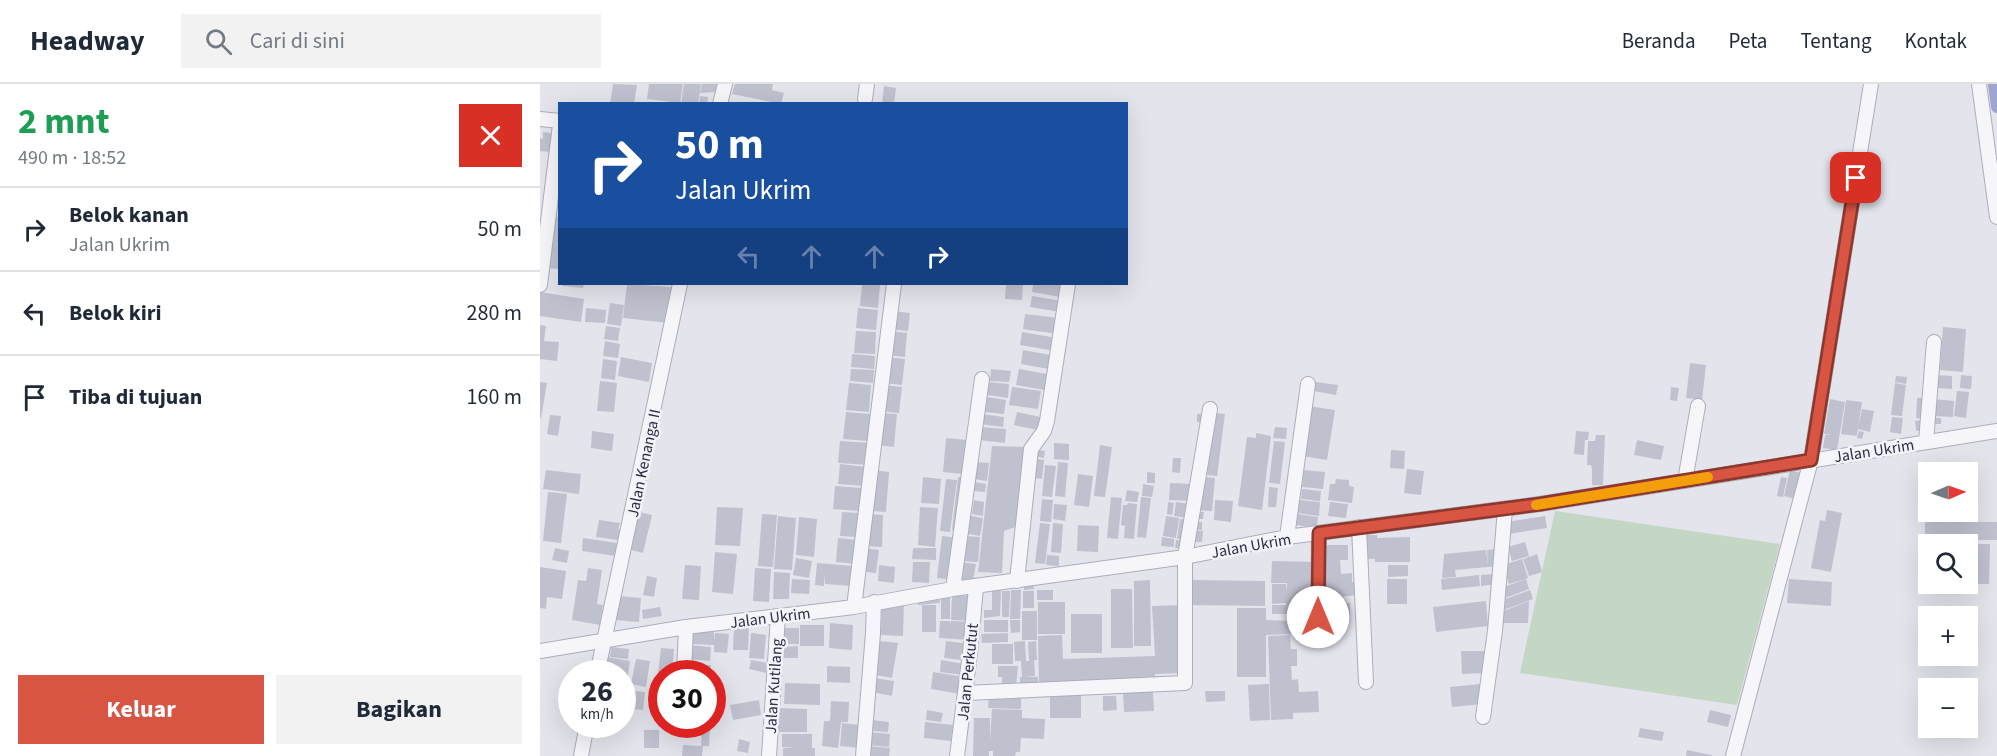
<!DOCTYPE html>
<html lang="id">
<meta charset="utf-8">
<style>
:root{--surface:#fff;--page:#f2f2f3;--text:#1f2937;--muted:#747a83;--line:#e0e1e3;--accent:#d75542}
body{margin:0;font-family:"Source Sans 3",sans-serif;background:var(--page);color:var(--text);height:100vh;display:flex;flex-direction:column;font-size:22px;white-space:nowrap}
*{box-sizing:border-box;margin:0}
p{font-size:20px;color:var(--muted)}
.icon{flex:none;width:33px;height:33px;fill:none;stroke:currentColor;stroke-width:2;stroke-linecap:round;stroke-linejoin:round}
.map{position:relative;flex:1;overflow:hidden}
.panel{display:flex;flex-direction:column;background:var(--surface);width:540px}
.panel>*{flex:none}
.guide{position:absolute;left:18px;top:18px;width:570px;height:183px;border-radius:0px;box-shadow:0 6px 24px #0002;background:#1a4fa0;color:#fff;overflow:hidden}
.needle{width:39px;rotate:88deg}
.controls{position:absolute;left:1378px;top:378px;display:grid;gap:12px}
.controls a{display:grid;place-items:center;width:60px;height:60px;border-radius:0px;background:var(--surface);box-shadow:0 6px 24px #0002;font-size:30px}
.speed{position:absolute;left:18px;top:576px;display:flex;gap:12px;font-size:30px;font-weight:700;text-align:center}
.speed>*{display:grid;place-content:center;width:78px;height:78px;border-radius:50%;background:var(--surface);box-shadow:0 6px 24px #0002;line-height:1}
.speed small{font-size:15px;font-weight:400}
.speed .limit{border:9px solid #d22;background:#fff;color:#111}
.pin{position:absolute;display:grid;place-items:center;width:51px;height:51px;color:#fff;margin:-26px;border-radius:12px;box-shadow:0 3px 9px #0006}
.me{position:absolute;width:66px;margin:-33px;rotate:0deg;stroke-linejoin:round;filter:drop-shadow(0 0 4px #0008)}
.turn{display:flex;align-items:center;gap:21px;height:126px;padding:0 18px;font-size:27px}
.turn .icon{width:78px;height:78px;stroke-width:2.5}
.turn b{display:block;font-size:42px;line-height:51px}
.lanes{display:flex;align-items:center;height:57px;padding:0 18px;background:#0003;justify-content:center;gap:30px;direction:ltr}
.lanes .off{opacity:.35}
.round{display:grid;place-items:center;flex:none;width:63px;height:63px;border-radius:0px;background:var(--page)}
.overview{display:flex;align-items:center;justify-content:space-between;height:102px;padding:0 18px}
h1{font-size:36px;font-weight:700;line-height:45px;color:#1e9e55}
.button{display:flex;gap:12px;margin-top:auto;padding:12px 18px}
.button a{flex:1;height:69px;border-radius:0px;background:var(--accent);color:#fff;font-size:24px;font-weight:700;line-height:69px;text-align:center}
.button a+a{background:var(--page);color:var(--text)}
ul{padding:0;list-style:none}
li{display:flex;align-items:center;gap:18px;height:84px;padding:0 18px;border-top:2px solid var(--line)}
li div{flex:1}
li b{display:block;font-size:22px}
li em{font-style:normal}
header{display:flex;align-items:center;gap:36px;box-sizing:border-box;height:84px;padding:0 30px;background:var(--surface);border-bottom:2px solid var(--line)}
header strong{font-size:28px}
nav{display:flex;gap:33px;margin-inline-start:auto;font-size:21px}
.search{width:420px;height:54px;background:var(--page);display:flex;align-items:center;gap:15px;box-sizing:border-box;padding:0 21px;border-radius:0px;color:var(--muted);font-size:22px}
main{display:flex;flex:1;min-height:0}
.map>svg:first-child{display:block}
</style>
<header>
<strong>Headway</strong>
<div class="search"><svg class="icon" aria-label="search" viewBox="0 0 24 24"><circle cx="10" cy="10" r="6"/><path d="M15 15l6 6"/></svg>Cari di sini</div>
<nav><a>Beranda</a><a>Peta</a><a>Tentang</a><a>Kontak</a></nav>
</header>
<main>
<section class="panel">
<div class="overview"><div><h1>2 mnt</h1><p>490 m · 18:52</p></div><a class="round" style="background:#d93025;color:#fff"><svg class="icon" aria-label="close" viewBox="0 0 24 24"><path d="M6 6l12 12M18 6L6 18"/></svg></a></div>
<ul>
<li><svg class="icon" aria-label="right" viewBox="0 0 24 24"><path d="M7 20v-9h11M14 6l5 5-5 5"/></svg><div><b>Belok kanan</b><p>Jalan Ukrim</p></div><em>50 m</em></li>
<li><svg class="icon" aria-label="left" viewBox="0 0 24 24"><path d="M17 20v-9H6M10 6l-5 5 5 5"/></svg><div><b>Belok kiri</b></div><em>280 m</em></li>
<li><svg class="icon" aria-label="arrive" viewBox="0 0 24 24"><path d="M6 21V4h12l-3 4 3 4H6"/></svg><div><b>Tiba di tujuan</b></div><em>160 m</em></li>
</ul>
<div class="button"><a>Keluar</a><a>Bagikan</a></div>
</section>
<div class="map">
<svg width="1457" height="672" viewBox="0 0 1457 672">
<rect width="100%" height="100%" fill="#e3e4ec"/>
<path fill="#c4d6c4" d="M1015 427 1240 460 1197 621 980 589Z"/>
<g fill="none" stroke-linecap="round" stroke-linejoin="round">
<path stroke="#9ca6ce" stroke-width="12" d="M1454 0 1457 23"/>
</g>
<path fill="#c0c1cf" d="M73 0 97 1 94 20H70Z
M109 0H143L140 19 107 15Z
M144 0H161L158 20H141Z
M162 0H177L176 8 160 9Z
M195 0H233L232 6 244 9 241 20 192 10Z
M344 2 356 4 354 20H342Z
M160 12 168 13 167 20H159Z
M3 48 12 49 11 68 0 67V54L3 55Z
M10 132 20 133V185L5 184Z
M23 200H44L43 204 22 202Z
M87 200 132 203 128 239 83 234Z
M322 200 340 201 338 224 320 222Z
M466 200H483L482 216 465 215Z
M493 200H523L520 213 492 208Z
M0 208 44 215 41 238 0 232Z
M492 212 522 217 520 228 490 223Z
M70 219 84 221 81 242 67 240Z
M46 224 66 226 65 239 45 238Z
M318 224 338 226 336 246 316 244Z
M352 227 370 229 368 247 350 245Z
M485 230 520 234 518 250 483 245Z
M0 241 6 242 4 257 19 258 17 277 0 275Z
M66 242 80 244 78 257 64 255Z
M1403 243 1426 245 1423 288 1400 286Z
M316 247 336 248 335 270 314 269Z
M350 247 367 249 365 273 347 271Z
M482 248 517 254 515 267 480 261Z
M65 257 80 260 78 274 63 272Z
M483 266 516 272 514 286 481 280Z
M312 270 335 272 334 285 311 283Z
M81 273 112 279 109 298 78 292Z
M346 273 365 275 362 301 344 299Z
M63 275 77 277 75 296 61 294Z
M1150 279 1166 281 1162 316 1146 314Z
M311 285 334 286 333 299 310 297Z
M451 285 471 287 469 298 450 297Z
M479 285 513 291 510 307 476 301Z
M1397 291 1412 292V305L1396 304Z
M1421 291 1432 292 1431 305 1420 304Z
M1356 292 1367 293 1366 300 1355 298Z
M60 297 77 299 74 328 57 327Z
M0 298 7 299 1 334H0Z
M448 298 469 300 468 314 447 311Z
M776 298 798 301 796 311 774 307Z
M309 299 331 301 329 328 306 326Z
M1355 299 1366 301 1362 332 1351 331Z
M343 301 362 303 359 329 340 327Z
M472 303 501 307 498 325 469 321Z
M1131 303 1139 304 1137 317 1130 316Z
M1417 307 1429 308 1426 334 1414 332Z
M447 313 466 316 464 330 445 328Z
M1377 314H1387L1385 335 1376 334Z
M1290 315 1305 318 1297 366 1283 364 1285 351H1291L1284 350Z
M1394 315 1414 317 1413 333 1393 332Z
M1306 316 1322 318 1318 343 1322 325 1334 327 1330 348 1318 345 1317 352 1301 350Z
M769 322 795 326 787 376 762 372Z
M306 328 330 330 328 357 303 355Z
M477 328 505 334 503 347 474 341Z
M339 329 357 330 354 363 336 361Z
M675 329 685 330 677 392 667 391Z
M441 330 464 333 463 343 439 340Z
M657 330H665L664 339 657 338Z
M10 331 21 332 18 352 7 350Z
M1352 333 1363 334 1361 350 1350 348Z
M1395 334H1401V340H1395Z
M1384 336 1385 346 1376 347 1375 337Z
M441 343 466 345 465 359 440 356Z
M735 343 747 344 746 355 733 354Z
M52 347 74 350 72 367 51 364Z
M1036 347 1049 348 1048 356H1045L1044 371 1034 370Z
M1319 347 1324 348 1322 355 1317 354Z
M716 349 731 352 722 426 698 422 707 353 716 354Z
M1056 351H1065L1063 401H1052V385L1051 381H1047L1048 357H1055Z
M406 354 427 356 424 390 403 388Z
M1097 356 1124 362 1121 376 1094 371Z
M300 357 330 359 329 381 298 379Z
M734 357 745 358 740 400 729 399Z
M514 359 529 360V376L514 375Z
M560 361 572 363 565 413 554 412Z
M452 362 490 363 481 441 464 447 462 489 438 488 442 453H445H442Z
M493 365 505 367 504 374 492 372Z
M851 366 865 367 864 385 850 384Z
M492 374 504 376 502 395 490 393Z
M633 374H641L640 389 632 388Z
M436 378 449 379 447 397 434 395Z
M518 378 528 379 525 413 515 412Z
M300 380 326 383 324 402 298 400Z
M505 381 516 382 512 413 502 412Z
M867 385 884 387 881 411 864 409Z
M6 386 41 390 39 410 3 405Z
M332 386 349 388 346 428 329 427Z
M764 386 785 388 783 405 762 403Z
M1250 386 1261 389 1255 415 1244 412Z
M607 388 615 389V399H607Z
M538 390 553 392 549 423 534 421Z
M383 393 401 395 399 420 381 419Z
M418 393 426 394 420 447 412 446Z
M661 393 675 394 672 427 656 426Z
M1241 393 1247 394 1243 413 1237 412Z
M406 395 417 396 410 448 400 447Z
M796 395 809 396V402L814 403 812 419 788 416 790 400H795Z
M435 398 446 400 445 408 434 407Z
M630 399 652 400V417L629 416Z
M603 400 614 402 612 413 602 412Z
M295 402 322 404 320 427 293 425Z
M729 403 738 404 736 423H728Z
M762 405 781 407 780 417 761 415Z
M587 406 599 408 597 418 585 417Z
M8 408 27 410 21 459 3 457Z
M571 413 582 414 578 455 567 454Z
M601 413 611 414 606 454 597 453Z
M502 415 513 416 511 438 500 437Z
M434 416 444 418 443 432 432 430Z
M675 416 693 417 691 438 674 436Z
M759 416 780 418 779 432 757 429Z
M628 418 634 419 632 431 627 430Z
M636 418 650 420 648 434 634 432Z
M790 418 808 420 806 434 788 432Z
M588 419 597 420 594 455 584 454 585 442 581 441 583 421H587Z
M514 420 527 421 525 437 513 435Z
M177 423 203 424 200 462 175 461Z
M380 423 398 424 395 463 378 461Z
M1287 426 1302 429 1291 488 1271 484 1280 436 1285 437Z
M95 427 112 431 103 469 87 465Z
M302 428 319 429 317 453 300 452Z
M656 428H664L663 435H655Z
M222 430 237 431 233 483 218 482Z
M327 430 343 431 342 463 325 462Z
M757 430 778 433 777 444 756 441Z
M426 431 443 434 440 452 422 449Z
M238 432 256 434 252 486 234 485Z
M626 432 639 434 636 454 623 452Z
M1005 432 1007 444 968 450 966 438Z
M259 433 277 435 274 473 256 471Z
M640 435 650 436 647 456 637 455Z
M59 436 80 439 78 445 85 447 84 457 56 453Z
M1385 437 1457 438V456H1385Z
M654 438H662V446L654 445Z
M500 439 510 440 505 480 495 479Z
M513 439 523 440 521 469 511 468Z
M538 441 559 442 558 468 537 467Z
M654 446 663 447 662 458H653Z
M827 451H837V454L870 453V478H835V475H827Z
M402 452 419 454 414 496 397 494Z
M423 452 440 453 438 478 421 477Z
M622 453 634 455V463L621 462Z
M43 454 77 459 76 472 42 467Z
M298 454 318 456 316 480 296 478Z
M636 456 646 457 645 465 635 464Z
M985 458 989 472 972 477 968 463Z
M1428 460H1450L1449 500H1428Z
M779 461H808V476H800L801 490 812 489V498H818V511L789 514V523H794V520L810 519V531L781 532Z
M15 464 29 467 27 479 12 476Z
M322 464 339 466 336 489 319 487Z
M373 464H396V476L372 475Z
M957 465 958 482 948 483 947 466Z
M946 466 948 483 915 486 916 493 902 494 904 470Z
M175 468 197 470 193 510 172 508Z
M997 470 1002 488 989 492 983 475Z
M507 471 519 472V482L506 481Z
M256 474 272 477 269 494 253 491Z
M982 475 988 494 969 500 963 481Z
M732 477 777 478 774 521H771V538H754V522L761 521H753V530H732V521H746V519L732 520V500H746L747 508V499H731Z
M373 478H390L389 499 372 498Z
M419 478 436 480 433 497 417 495Z
M277 479 314 482 312 502 285 500V488L284 502 275 501Z
M145 481 161 482 159 516 142 515Z
M339 481 355 483 354 499 338 497Z
M848 481H868V492L848 493Z
M0 483 26 487 22 515 7 513 6 525 0 524Z
M48 484 62 486 57 520 63 521 60 541 32 536 38 496 46 497Z
M215 484 231 485 229 518 213 517Z
M234 488 250 489 249 515H233Z
M955 490 956 500 941 502V491Z
M939 491 940 502 902 506 901 495Z
M107 492 117 494 114 513 103 511Z
M252 495 270 496 269 510 251 509Z
M847 495H867V520H847Z
M986 495 989 505 965 514 961 504Z
M1249 495 1292 498 1291 522 1247 519Z
M610 496 611 562H594V497Z
M653 496 725 497V522L653 521Z
M484 501H493L494 505 484 506Z
M571 505H592L593 564H571Z
M452 506H461L460 532 444 534V526H452Z
M471 506H481L480 535H470Z
M497 506H513V516H497Z
M990 506 993 515 964 526 960 517Z
M462 507H470L469 533H462Z
M483 507H494V524H483Z
M412 511 432 512V537L411 536Z
M77 512 101 514 99 538 75 536Z
M401 512H410V535H401Z
M399 513 400 519 378 521 377 515Z
M946 517 948 542 896 548 893 523Z
M989 517 988 539H961V528Z
M498 518H525V550H498Z
M342 520 364 521 363 552 341 551Z
M382 521H396V548H382Z
M640 521 643 589 615 590V599L499 603 498 552 522 551 523 575 615 572 612 522Z
M120 523 122 532 103 535 102 526Z
M697 524H726V536L754 537V550L726 551V593H697Z
M482 527H497V556H482Z
M531 530H562V569H531Z
M444 536H468V548H444Z
M470 536H480V548L471 549Z
M400 537H410V540L411 537 431 538 430 556 399 554Z
M194 539 209 540 208 566H193Z
M290 539 313 541 312 566 289 564Z
M260 541H284V562H260Z
M242 544H259V560H242Z
M149 545 174 546V557L175 549 189 550 187 569 174 568V561L149 560Z
M211 549 226 551 224 575 209 574Z
M468 549V558L442 559 441 550Z
M750 551 751 565H757V582H751L752 596 758 595 759 608 778 607 779 628 753 629V635L731 636 728 552Z
M340 557 358 559 352 594 335 591Z
M406 557 430 560 429 577 404 574Z
M485 557 486 577H489L488 558 496 557 497 576H494L495 592 485 593H498V602H480V593H482L481 577H475L474 558Z
M452 560H473V580H452Z
M149 561 171 563 170 577 148 575Z
M258 562V574H242V563Z
M71 563 89 565 88 575 70 573Z
M121 564 134 565 132 590H122V599H117Z
M921 567H945V589L922 590Z
M66 573 90 577 87 598 82 597V590H63Z
M96 575 110 577 106 603 91 600Z
M211 576 228 579 226 589 209 585Z
M401 576 425 580 423 591 400 588Z
M148 580 171 581V590H147Z
M287 582 310 583V599L287 598Z
M458 582H478L476 602H462V593H458Z
M393 588 424 593 421 610 391 605Z
M334 594 354 597 352 612 332 608Z
M245 599 280 600V621L244 620Z
M729 600 730 636 710 637 708 601Z
M940 600 942 620 912 623 910 603Z
M84 606 105 608 103 626 82 624Z
M114 606 122 607V624L112 623Z
M665 607H685V617L666 618Z
M510 608H541V634H510Z
M613 608 614 627 584 628 583 609Z
M449 611 481 613V625L448 624Z
M563 612H576L577 626 563 627Z
M219 616 221 631 193 636 190 621Z
M291 617 309 618 308 638H301L298 664 282 662 284 637H290Z
M237 624 267 625V648H237Z
M452 625 482 626V634L505 635 504 655 481 654 480 668H476L475 672H453V667H449V672H433L434 634H450V657Z
M387 626 403 629 401 638 386 636Z
M1170 626 1191 631 1188 643 1167 638Z
M332 636 349 638 348 648 331 647Z
M385 638 413 641 411 657 384 654Z
M302 639 320 641V664L300 662Z
M144 640H160V644H144Z
M162 643H170L169 662H163L162 672H142L143 661 161 662Z
M1100 644 1124 648 1122 657 1098 653Z
M104 646H119V664H104Z
M328 648 350 650 349 663 327 661Z
M242 650H272V664H275V672H243V664L256 663H242Z
M199 655 210 658 208 669 197 667Z
M328 662 350 664 349 672H327Z
M1147 666 1172 671V672H1146Z"/>
<g fill="none" stroke-linecap="round" stroke-linejoin="round">
<g stroke="#abadba" stroke-width="16">
<path id="street" d="M1439 0 1457 133
M325 15 327 0
M180 20 185 0
M0 35 20 37
M0 201 20 41
M1386 358 1394 258
M1145 397 1158 322
M819 443 826 598
M747 453 768 300
M477 497 491 365 504 347 507 337 528 200
M413 505 442 295
M314 523 354 200
M778 533 779 449
M0 567 146 543 314 523 413 505 645 473 747 453 1000 420 1457 347
M57 590 140 200
M144 590 146 543
M426 609 645 599V473L670 325
M943 633 955 547 965 425
M41 672 47 640
M229 672 238 532
M323 672 333 549 334 518
M417 672 430 569 436 503
M1193 672 1271 376 1331 0"/>
</g>
<use href="#street" stroke="#f6f6fa" stroke-width="14"/>
</g>
<g fill="none" stroke-linecap="round" stroke-linejoin="round">
<g stroke="#8c372b" stroke-width="15">
<path id="route" d="M778 533 779 449 1000 420 1271 376 1316 94"/>
</g>
<use href="#route" stroke="#d75542" stroke-width="10"/>
<path stroke="#f59e0b" stroke-width="10" d="M996 421 1168 393"/>
</g>
<g text-anchor="middle" stroke-width="5" stroke-linejoin="round" paint-order="stroke">
<g font-size="16" fill="#292c46" stroke="#f3f4f9">
<text transform="translate(1334 366) rotate(-9)" y="6">Jalan Ukrim</text>
<text transform="translate(103 379) rotate(-78)" y="6">Jalan Kenanga II</text>
<text transform="translate(711 461) rotate(-10)" y="6">Jalan Ukrim</text>
<text transform="translate(230 533) rotate(-7)" y="6">Jalan Ukrim</text>
<text transform="translate(427 588) rotate(-84)" y="6">Jalan Perkutut</text>
<text transform="translate(233 602) rotate(-86)" y="6">Jalan Kutilang</text>
</g>
</g>
</svg>
<div class="controls">
<a><svg class="needle" viewBox="-14 -14 28 28"><path d="M0-13l5 13h-10z" fill="#e53935"/><path d="M0 13l5-13h-10z" fill="#747a83"/></svg></a>
<a><svg class="icon" aria-label="search" viewBox="0 0 24 24"><circle cx="10" cy="10" r="6"/><path d="M15 15l6 6"/></svg></a>
<a>+</a>
<a>−</a>
</div>
<div class="speed"><div>26<small>km/h</small></div><div class="limit">30</div></div>
<div class="pin" style="left:1316px;top:94px;background:#d93025"><svg class="icon" aria-label="arrive" viewBox="0 0 24 24"><path d="M6 21V4h12l-3 4 3 4H6"/></svg></div>
<svg class="me" style="left:778px;top:533px" viewBox="-20 -20 40 40"><circle r="19" fill="#fff"/><path d="M0-13L10 11 0 6-10 11z" fill="#d75542"/></svg>
<div class="guide">
<div class="turn"><svg class="icon" aria-label="right" viewBox="0 0 24 24"><path d="M7 20v-9h11M14 6l5 5-5 5"/></svg><div><b>50 m</b>Jalan Ukrim</div></div>
<div class="lanes"><svg class="icon off" aria-label="left" viewBox="0 0 24 24"><path d="M17 20v-9H6M10 6l-5 5 5 5"/></svg><svg class="icon off" aria-label="ahead" viewBox="0 0 24 24"><path d="M12 20V5M6 11l6-6 6 6"/></svg><svg class="icon off" aria-label="ahead" viewBox="0 0 24 24"><path d="M12 20V5M6 11l6-6 6 6"/></svg><svg class="icon" aria-label="right" viewBox="0 0 24 24"><path d="M7 20v-9h11M14 6l5 5-5 5"/></svg></div>
</div>
</div>
</main>
